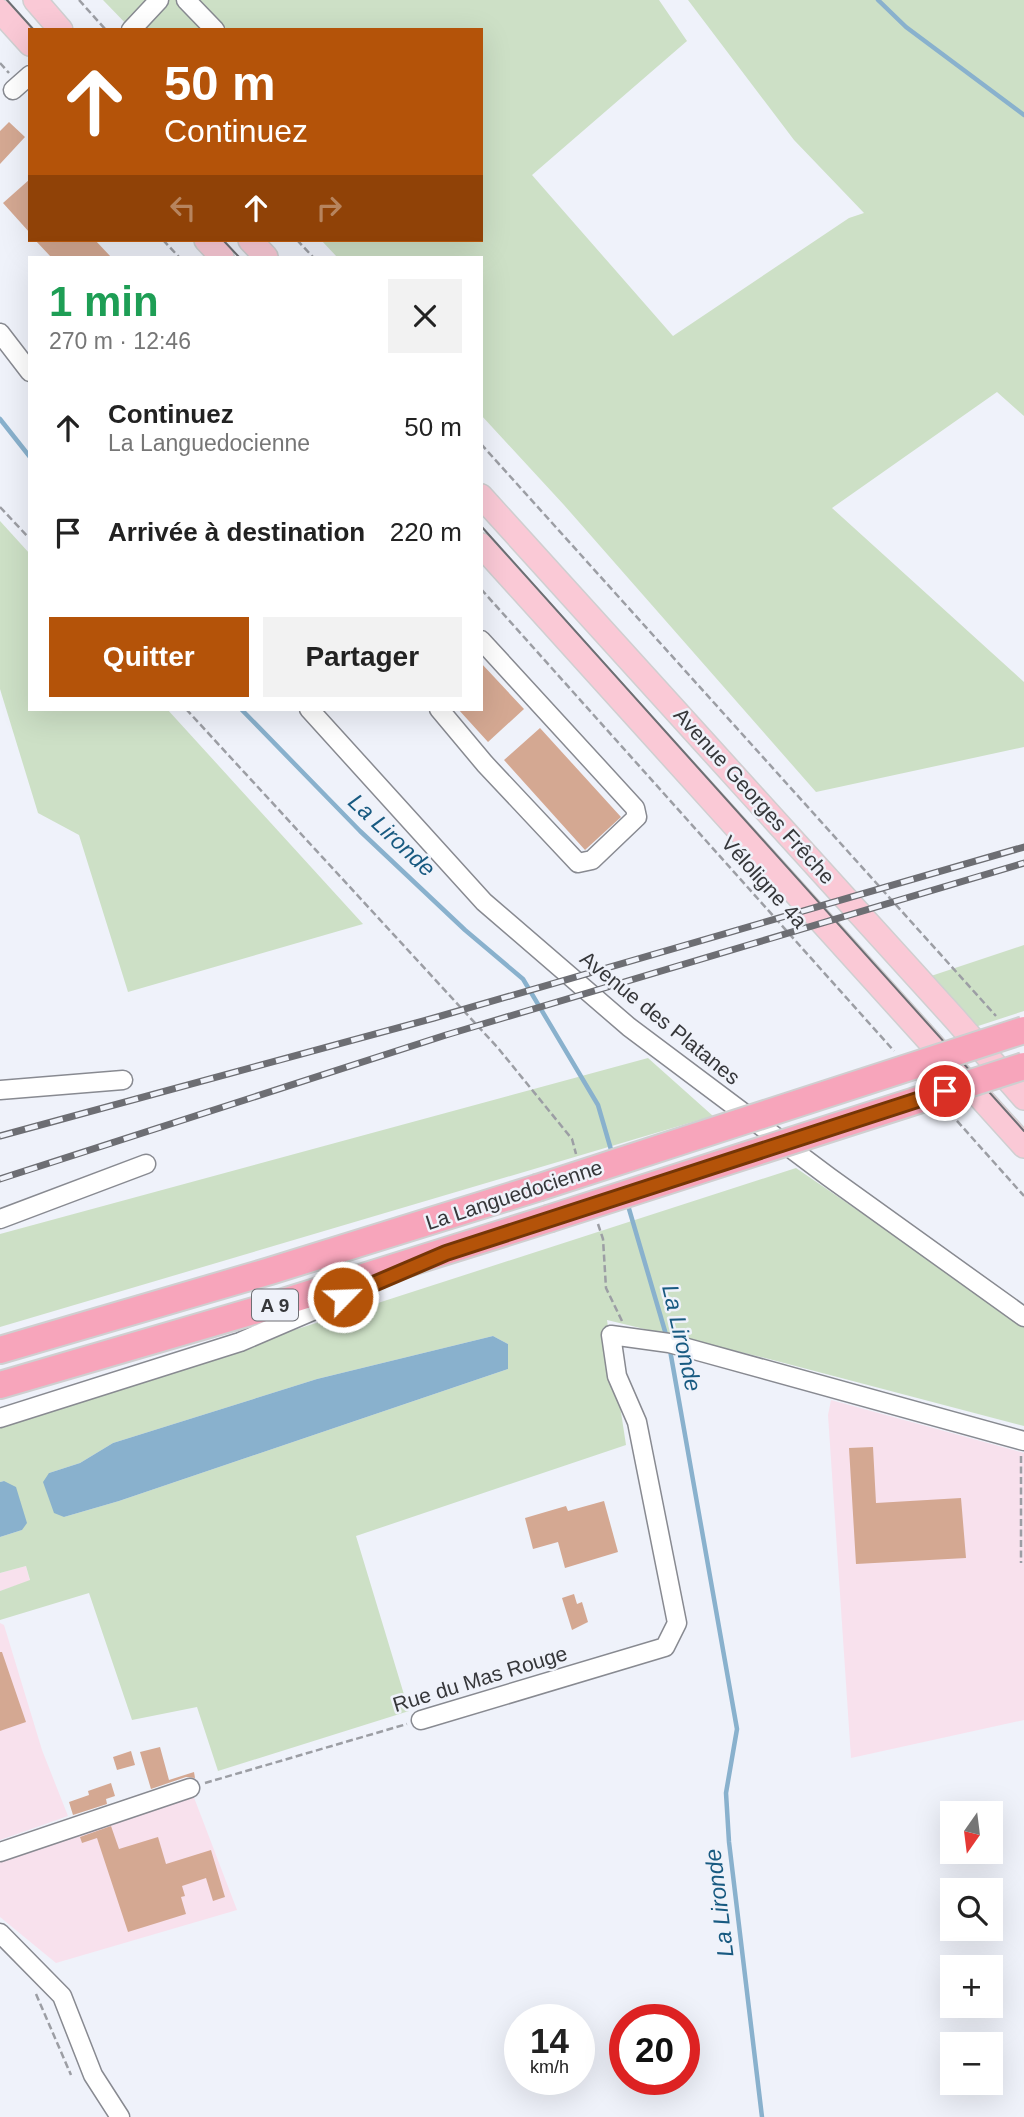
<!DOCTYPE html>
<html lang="fr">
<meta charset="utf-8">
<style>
:root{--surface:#fff;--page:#f2f2f2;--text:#222;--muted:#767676;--accent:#b45309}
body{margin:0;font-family:Arial,sans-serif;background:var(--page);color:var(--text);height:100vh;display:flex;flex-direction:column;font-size:26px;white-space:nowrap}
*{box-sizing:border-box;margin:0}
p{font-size:23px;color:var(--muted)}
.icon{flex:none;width:38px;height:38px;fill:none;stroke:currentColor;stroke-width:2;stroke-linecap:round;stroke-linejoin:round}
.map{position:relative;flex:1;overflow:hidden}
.sheet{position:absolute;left:28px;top:256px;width:455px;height:455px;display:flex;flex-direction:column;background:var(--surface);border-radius:0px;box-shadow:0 7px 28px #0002}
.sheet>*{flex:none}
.hud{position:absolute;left:28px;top:28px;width:455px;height:214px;border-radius:0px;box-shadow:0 7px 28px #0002;background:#b45309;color:#fff;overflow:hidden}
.needle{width:46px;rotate:194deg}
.controls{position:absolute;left:940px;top:1801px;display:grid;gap:14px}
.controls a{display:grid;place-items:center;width:63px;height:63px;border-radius:0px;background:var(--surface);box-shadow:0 7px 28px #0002;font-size:35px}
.speed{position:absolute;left:504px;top:2004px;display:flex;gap:14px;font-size:35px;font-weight:700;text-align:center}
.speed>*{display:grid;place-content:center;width:91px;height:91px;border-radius:50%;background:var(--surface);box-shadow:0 7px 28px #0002;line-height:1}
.speed small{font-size:18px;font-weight:400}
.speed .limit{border:10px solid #d22;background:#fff;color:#111}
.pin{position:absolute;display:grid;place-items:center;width:60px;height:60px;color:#fff;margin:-30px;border:4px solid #fff;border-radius:50%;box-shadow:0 2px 7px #0007}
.me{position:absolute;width:77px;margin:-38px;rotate:66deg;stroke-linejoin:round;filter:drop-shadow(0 0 5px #0008)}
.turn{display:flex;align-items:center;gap:24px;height:147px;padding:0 21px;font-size:32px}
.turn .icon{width:91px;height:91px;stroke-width:2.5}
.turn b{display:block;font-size:49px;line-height:60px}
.lanes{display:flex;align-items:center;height:66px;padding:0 21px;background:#0003;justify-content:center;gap:35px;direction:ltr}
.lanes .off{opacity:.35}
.round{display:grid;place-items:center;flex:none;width:74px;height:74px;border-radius:0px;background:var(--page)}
.summary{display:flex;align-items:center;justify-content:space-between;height:119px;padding:0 21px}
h1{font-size:42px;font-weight:700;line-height:52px;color:#1e9e55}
.primary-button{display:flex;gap:14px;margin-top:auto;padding:14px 21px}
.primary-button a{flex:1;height:80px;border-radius:0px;background:var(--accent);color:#fff;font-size:28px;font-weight:700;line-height:80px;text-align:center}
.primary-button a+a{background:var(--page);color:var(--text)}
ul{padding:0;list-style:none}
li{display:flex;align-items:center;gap:21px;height:105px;padding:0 21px}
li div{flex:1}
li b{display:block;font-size:26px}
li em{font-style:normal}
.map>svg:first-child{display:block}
</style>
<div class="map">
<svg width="1024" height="2117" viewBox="0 0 1024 2117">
<rect width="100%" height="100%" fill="#eff2fa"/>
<path fill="#f8e1ed" d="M831 1400 1024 1453V1720L851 1758 828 1415Z
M26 1566 30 1581 0 1591V1573Z
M0 1623 4 1625 42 1750 68 1816 0 1840Z
M190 1787 237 1910 56 1963 0 1917V1858Z"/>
<path fill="#cde0c6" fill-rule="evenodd" d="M103 0H659L687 41 532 175 673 336 849 218 864 213 794 140 688 0H1024V416L997 392 832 508 1024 682V747L816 792 564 505 481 415V257H337L321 240H481V30H132Z
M0 521 30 554V709H167L363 924 128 992 79 835 38 813 0 689Z
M1024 945V1011L972 1028 931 976Z
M648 1058 713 1116 0 1327V1234Z
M796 1168 1024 1324V1426L769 1359 607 1320 626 1445 356 1536 409 1711 218 1771 197 1707 132 1720 89 1593 0 1620V1591L30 1580 26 1566 0 1573V1537L22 1530 4 1481 0 1482V1425ZM493 1336 508 1344V1369L119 1501 64 1517 49 1473 80 1463 113 1443 317 1379Z"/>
<path fill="#89b1cd" d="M493 1336 508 1344V1369L119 1501 64 1517 54 1513 43 1482 49 1473 80 1463 113 1443 317 1379Z
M4 1481 16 1487 27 1523 22 1530 0 1537V1482Z"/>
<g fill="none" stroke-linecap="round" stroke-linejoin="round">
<path stroke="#89b1cd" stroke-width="4.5" d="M878 0 906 27 1024 115
M0 419 30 457
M241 709 360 831 465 930 523 979 598 1105 612 1153
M627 1202 667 1338
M670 1350 737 1729 726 1793 729 1842 762 2117"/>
</g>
<path fill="#d4a892" d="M9 122 25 137 0 164V131Z
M30 179V233L3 203Z
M35 240H95L111 257H51Z
M481 663 524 709 488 742 458 709H481Z
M540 728 621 817 585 850 504 760Z
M873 1447 876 1503 961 1498 966 1558 856 1564 849 1448Z
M604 1501 618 1552 565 1568 558 1542 533 1549 525 1518 566 1506 568 1511Z
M574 1594 577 1604 582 1602 588 1622 572 1630 562 1598Z
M0 1652H2L26 1722 0 1731Z
M160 1747 169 1780 194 1772 195 1778 186 1777 151 1789 140 1752Z
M131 1751 135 1765 117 1770 113 1757Z
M111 1783 115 1796 106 1799 107 1804 73 1815 69 1802 89 1795 88 1791Z
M111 1826 119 1849 158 1837 166 1864 211 1850 225 1897 213 1901 206 1878 182 1886 185 1896 181 1897 186 1914 128 1932 97 1838 82 1843 80 1837Z"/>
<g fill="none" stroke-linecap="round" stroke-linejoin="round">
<g stroke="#888a91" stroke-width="21">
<path id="minor" d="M186 0 215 30
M131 30 159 0
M13 90 30 75
M0 333 30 372
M309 709 484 902 629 1027 829 1177 1024 1317
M439 709 485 764 578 863 592 860 637 817 635 808 481 640
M0 1090 123 1080
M0 1219 146 1164
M0 1418 240 1342 366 1288
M421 1720 665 1647 677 1623 637 1422 617 1376 611 1335 669 1343 1024 1441
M0 1852 190 1788
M0 1933 62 1996 93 2075 120 2117"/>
</g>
<g stroke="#cfcfd0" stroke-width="26">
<path id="major" d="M35 0 61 30
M0 11 30 44
M206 240 222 257
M250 240 266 257
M481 496 955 1019 1024 1098
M481 545 1024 1146"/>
</g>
<g stroke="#cfcfd0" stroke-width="30">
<path id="highway" d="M0 1350 270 1271 537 1188
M0 1385 274 1305 548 1219"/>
</g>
<path stroke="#9c9ea4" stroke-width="2.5" stroke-dasharray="7 3.5" stroke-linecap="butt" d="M79 0 106 30
M0 63 9 73
M163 240 179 257
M297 240 313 257
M481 444 996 1016
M0 507 30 539
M481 589 894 1051
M186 709 498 1048 572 1139 576 1154
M950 1113 1024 1196
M598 1224 603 1239 606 1288 622 1321
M1021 1456V1563
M205 1783 407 1724
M36 1994 71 2075"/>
<use href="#minor" stroke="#fff" stroke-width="18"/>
<use href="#major" stroke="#fac9d6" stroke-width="23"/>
<use href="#highway" stroke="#f7a5bb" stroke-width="26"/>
<path stroke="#6d6e73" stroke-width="2" d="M7 0 34 30
M223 240 239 257
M481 526 1024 1131"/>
<g stroke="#6d6e73" stroke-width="7">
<path id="rail" d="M0 1136 434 1018 1024 847
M0 1179 446 1035 1024 863"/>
</g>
<use href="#rail" stroke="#eff2fa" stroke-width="4.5" stroke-dasharray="13" stroke-linecap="butt"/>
<g stroke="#cfcfd0" stroke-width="30" stroke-linecap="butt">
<path id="highway-bridge" d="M537 1188 1024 1030
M548 1219 1024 1066"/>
</g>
<use href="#highway-bridge" stroke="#f7a5bb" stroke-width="26"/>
</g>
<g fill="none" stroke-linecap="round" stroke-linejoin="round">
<g stroke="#753606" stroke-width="18">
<path id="route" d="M343 1297 446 1253 945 1091"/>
</g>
<use href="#route" stroke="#b45309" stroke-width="12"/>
</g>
<g text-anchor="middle" stroke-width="5" stroke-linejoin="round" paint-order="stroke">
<rect fill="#eff2fa" stroke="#6e6f74" stroke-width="2" x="252" y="1289.5" width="46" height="31" rx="5"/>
<g font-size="19" font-weight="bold" fill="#36373a">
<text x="275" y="1312">A 9</text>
</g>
<g font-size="21" fill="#36373a" stroke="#eff2fa">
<text transform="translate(754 796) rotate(48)" y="7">Avenue Georges Frêche</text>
<text transform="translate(764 882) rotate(48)" y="7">Véloligne 4a</text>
<text transform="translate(660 1018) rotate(39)" y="7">Avenue des Platanes</text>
<text transform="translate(514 1195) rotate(-18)" y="7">La Languedocienne</text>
<text transform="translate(480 1679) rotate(-17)" y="7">Rue du Mas Rouge</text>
</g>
<g font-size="23" font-style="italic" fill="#185a81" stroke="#eff2fa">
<text transform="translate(392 835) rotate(43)" y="8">La Lironde</text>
<text transform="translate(682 1338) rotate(77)" y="8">La Lironde</text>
<text transform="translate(719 1903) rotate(-97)" y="8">La Lironde</text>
</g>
</g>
</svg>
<div class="controls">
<a><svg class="needle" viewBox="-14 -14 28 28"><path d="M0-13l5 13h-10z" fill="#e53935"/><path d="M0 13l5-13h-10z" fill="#767676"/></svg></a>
<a><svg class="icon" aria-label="search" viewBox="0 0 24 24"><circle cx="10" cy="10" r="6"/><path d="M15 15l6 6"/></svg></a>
<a>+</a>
<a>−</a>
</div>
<div class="speed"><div>14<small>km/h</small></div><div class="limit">20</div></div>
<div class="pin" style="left:945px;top:1091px;background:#d93025"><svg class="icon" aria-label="arrive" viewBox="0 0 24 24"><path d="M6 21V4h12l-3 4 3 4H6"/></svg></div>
<svg class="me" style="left:343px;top:1297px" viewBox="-20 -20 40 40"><circle r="17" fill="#b45309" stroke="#fff" stroke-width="3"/><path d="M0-11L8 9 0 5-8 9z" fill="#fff"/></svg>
<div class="hud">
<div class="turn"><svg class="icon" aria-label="ahead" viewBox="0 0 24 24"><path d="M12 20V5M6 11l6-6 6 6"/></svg><div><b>50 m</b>Continuez</div></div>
<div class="lanes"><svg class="icon off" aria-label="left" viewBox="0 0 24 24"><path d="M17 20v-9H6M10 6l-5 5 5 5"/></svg><svg class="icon" aria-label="ahead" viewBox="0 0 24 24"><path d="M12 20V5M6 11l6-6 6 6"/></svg><svg class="icon off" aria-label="right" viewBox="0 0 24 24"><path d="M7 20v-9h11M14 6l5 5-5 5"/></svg></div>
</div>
<section class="sheet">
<div class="summary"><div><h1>1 min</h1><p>270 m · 12:46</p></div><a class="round"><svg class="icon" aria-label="close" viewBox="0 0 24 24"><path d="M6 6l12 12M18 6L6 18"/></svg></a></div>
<ul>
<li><svg class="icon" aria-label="ahead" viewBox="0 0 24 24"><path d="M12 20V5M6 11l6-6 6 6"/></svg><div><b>Continuez</b><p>La Languedocienne</p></div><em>50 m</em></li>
<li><svg class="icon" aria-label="arrive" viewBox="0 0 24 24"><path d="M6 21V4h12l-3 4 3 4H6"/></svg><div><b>Arrivée à destination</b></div><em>220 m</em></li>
</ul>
<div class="primary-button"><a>Quitter</a><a>Partager</a></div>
</section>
</div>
